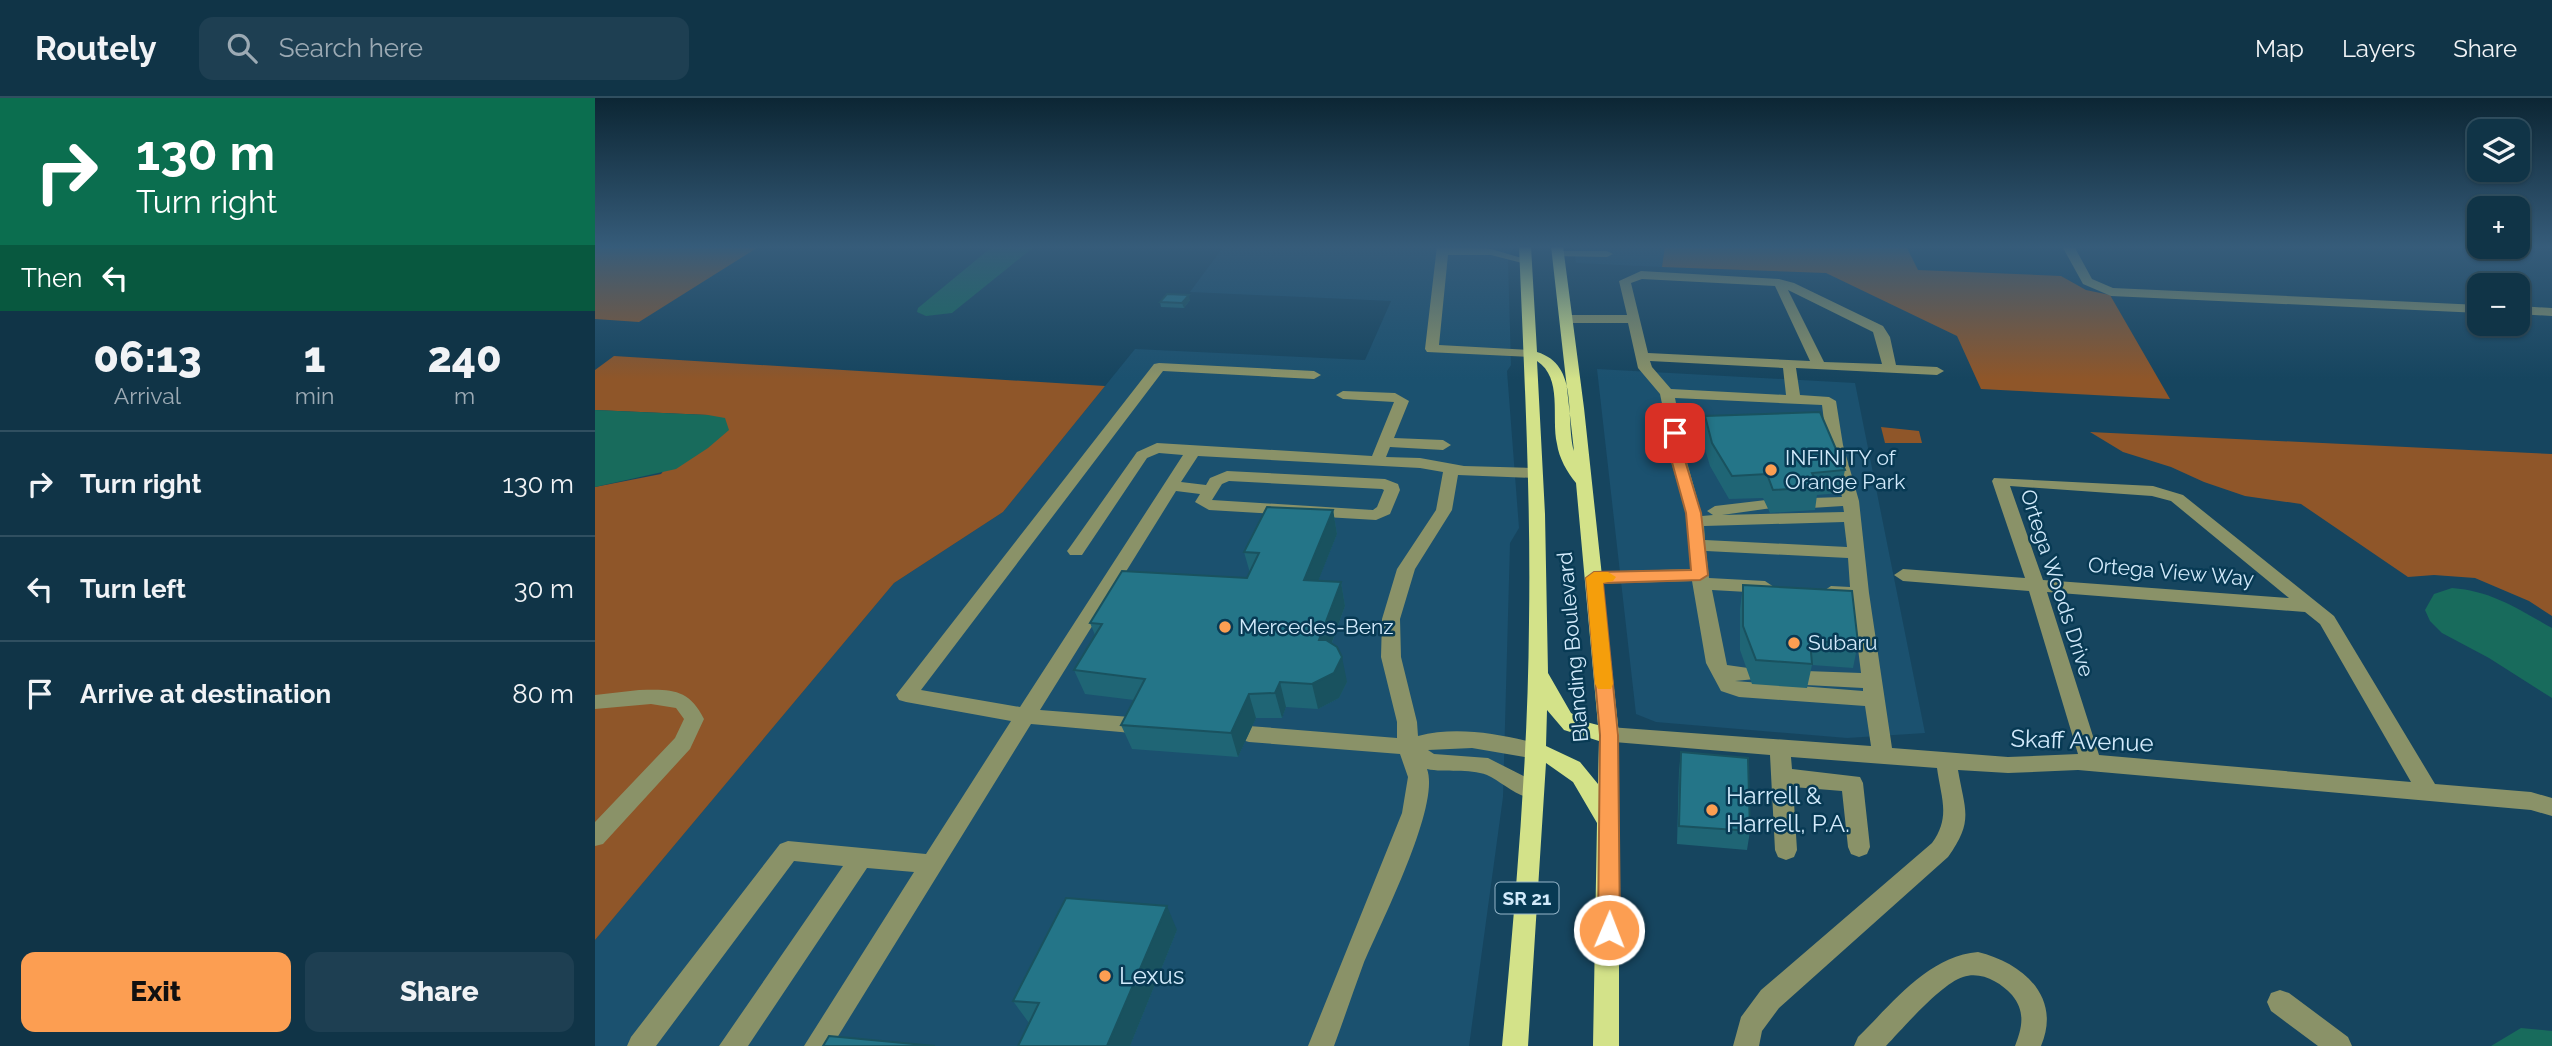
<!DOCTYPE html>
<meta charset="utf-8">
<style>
:root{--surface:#103447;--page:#1e3f52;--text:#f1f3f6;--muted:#9caab4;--line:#304f60;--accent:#fc9e52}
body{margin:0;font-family:Raleway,sans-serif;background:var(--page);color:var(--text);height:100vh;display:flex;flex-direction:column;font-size:26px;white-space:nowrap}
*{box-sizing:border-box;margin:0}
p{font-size:23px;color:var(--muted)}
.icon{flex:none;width:38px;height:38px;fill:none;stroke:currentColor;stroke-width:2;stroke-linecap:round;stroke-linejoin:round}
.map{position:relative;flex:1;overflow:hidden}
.drawer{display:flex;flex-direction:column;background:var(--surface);width:595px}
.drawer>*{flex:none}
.banner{background:#0b6e4f;color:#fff;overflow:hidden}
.fabs{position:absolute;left:1872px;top:21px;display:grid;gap:14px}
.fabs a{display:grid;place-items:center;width:63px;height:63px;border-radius:14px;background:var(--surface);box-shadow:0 2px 5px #0004,0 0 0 2px var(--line);font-size:35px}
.pin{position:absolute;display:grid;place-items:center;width:60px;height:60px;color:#fff;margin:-30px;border-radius:14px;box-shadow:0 4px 10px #0006}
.me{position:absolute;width:77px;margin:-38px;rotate:1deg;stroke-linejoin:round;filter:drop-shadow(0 0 5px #0008)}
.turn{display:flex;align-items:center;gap:24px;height:147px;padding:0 21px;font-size:32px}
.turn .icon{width:91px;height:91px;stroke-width:2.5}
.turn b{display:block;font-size:49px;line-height:60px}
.then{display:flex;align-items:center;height:66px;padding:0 21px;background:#0003;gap:14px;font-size:26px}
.eta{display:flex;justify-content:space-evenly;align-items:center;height:119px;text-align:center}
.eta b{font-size:42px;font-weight:800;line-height:49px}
.action{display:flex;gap:14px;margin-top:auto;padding:14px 21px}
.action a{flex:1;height:80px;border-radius:14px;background:var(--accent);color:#111;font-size:28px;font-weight:800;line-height:80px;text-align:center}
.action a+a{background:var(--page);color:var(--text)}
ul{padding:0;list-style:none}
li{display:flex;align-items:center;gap:21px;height:105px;padding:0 21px;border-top:2px solid var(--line)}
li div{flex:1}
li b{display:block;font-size:26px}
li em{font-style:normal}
header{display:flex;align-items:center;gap:42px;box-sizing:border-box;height:98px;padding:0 35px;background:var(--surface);border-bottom:2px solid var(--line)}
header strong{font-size:33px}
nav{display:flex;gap:38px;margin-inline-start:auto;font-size:24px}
.search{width:490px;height:63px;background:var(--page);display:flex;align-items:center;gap:18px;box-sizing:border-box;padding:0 24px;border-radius:14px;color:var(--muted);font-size:26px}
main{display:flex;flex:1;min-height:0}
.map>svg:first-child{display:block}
</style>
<header>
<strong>Routely</strong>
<div class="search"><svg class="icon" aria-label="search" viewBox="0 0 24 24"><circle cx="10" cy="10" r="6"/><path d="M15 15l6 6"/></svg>Search here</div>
<nav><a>Map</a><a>Layers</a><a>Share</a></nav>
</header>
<main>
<section class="drawer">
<div class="banner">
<div class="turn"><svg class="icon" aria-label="right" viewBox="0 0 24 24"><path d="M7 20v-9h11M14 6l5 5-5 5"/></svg><div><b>130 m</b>Turn right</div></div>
<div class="then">Then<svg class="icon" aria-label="left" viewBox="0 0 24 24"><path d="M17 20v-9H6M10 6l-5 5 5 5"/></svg></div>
</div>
<div class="eta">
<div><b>06:13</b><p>Arrival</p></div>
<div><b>1</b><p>min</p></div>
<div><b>240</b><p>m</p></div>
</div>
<ul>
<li><svg class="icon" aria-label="right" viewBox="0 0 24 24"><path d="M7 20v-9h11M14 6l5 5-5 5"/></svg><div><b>Turn right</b></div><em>130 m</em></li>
<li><svg class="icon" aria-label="left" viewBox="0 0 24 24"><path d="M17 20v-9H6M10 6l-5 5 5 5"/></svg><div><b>Turn left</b></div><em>30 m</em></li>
<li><svg class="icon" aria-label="arrive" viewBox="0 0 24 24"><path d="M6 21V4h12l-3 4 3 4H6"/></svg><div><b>Arrive at destination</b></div><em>80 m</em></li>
</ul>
<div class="action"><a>Exit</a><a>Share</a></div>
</section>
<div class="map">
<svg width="1957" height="948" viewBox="0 0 1957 948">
<rect width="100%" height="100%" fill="#16455f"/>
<path fill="#1b516f" d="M629 148H919L913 162 916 267 912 273 924 430 915 445 908 699 874 948H0V842L299 485 408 414 540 251 770 262 796 203 595 194Z
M978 148H1070L1067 169 981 165Z
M1002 271 1260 285 1330 635 1252 640 1061 624 1041 616Z"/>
<path fill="#8f5629" d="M0 148H165L44 224 0 221Z
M1070 148H1311L1323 172 1466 178 1491 192 1515 197 1575 301 1386 291 1362 238 1231 175 1067 169Z
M19 258 510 288 408 414 299 485 0 842V389L66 376 113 317 0 312V272Z
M1286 329 1324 333 1327 345H1290Z
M1495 334 1957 356V518L1934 503 1880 480 1839 477 1813 479 1706 406 1650 398 1609 384 1576 369 1528 354Z"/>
<path fill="#186b5c" d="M398 148H440L357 215 331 218 322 214 323 210Z
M0 312 113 317 130 320 134 332 113 350 81 371 0 389Z
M1857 490C1897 493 1923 511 1957 530V600L1894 560 1847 535 1835 523 1830 512 1839 496Z
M1926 930 1957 933V948H1896Z"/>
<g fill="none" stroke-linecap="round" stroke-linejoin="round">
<path fill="#8a9268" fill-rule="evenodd" d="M842 148 896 151 937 163 931 166 896 157H853L844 247 934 252 939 253V259L832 254 830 251Z
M1467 148H1479L1497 181 1518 190 1885 207V215L1516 198 1488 186Z
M963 153H1012L1018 156 1012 159 959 158V154Z
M1046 173 1184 181 1199 185 1288 228 1295 239 1301 267 1342 269 1349 273 1342 277 1201 270 1205 297 1234 299 1241 303 1248 347 1264 403 1274 495 1297 650 1413 659 1483 656 1434 493 1308 483 1299 477 1308 471 1430 480 1397 383 1399 380 1558 388 1588 397 1739 518 1840 686 1936 694 1957 700V718L1936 712 1483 672 1413 675 1363 672C1370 713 1379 723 1353 759L1184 910 1167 933 1164 948H1138L1146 919 1166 892 1337 745C1356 719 1346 700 1342 670L1196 659 1197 671 1265 679 1268 685 1275 749 1272 756 1264 759 1256 756 1253 749 1247 693 1198 689 1202 752 1199 759 1191 762 1183 759 1180 752 1175 657 1007 643 1004 637 1007 631 1014 629 1276 648 1270 608 1144 599 1126 593 1111 565 1097 483 999 486 990 480 999 474 1096 471 1091 415 1071 346 1073 335 1065 296 1043 270 1033 225H971L965 221 971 217H1032L1024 183ZM1047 181 1180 188 1215 263 1053 255 1036 185ZM1193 192 1278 234 1287 266 1229 264ZM1055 263 1188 270 1191 297 1076 291 1057 269ZM1080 300 1227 307 1232 347 1247 399 1216 400 1208 405 1216 410 1248 408 1249 414 1127 417 1177 410 1179 407 1177 404 1171 402 1120 408 1112 413 1118 417 1107 418 1087 346V339L1129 337 1136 333 1129 329 1086 330ZM1415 388 1557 398 1576 403 1694 500 1448 482ZM1249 424 1252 449 1110 442 1109 428ZM1111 453 1253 460 1255 489 1236 488 1227 494 1236 500 1257 501 1266 575 1211 573 1204 575 1201 580 1204 585 1211 587 1268 590V593L1140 583 1160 581 1163 576 1160 571 1132 567 1117 492 1170 495 1179 489 1170 483 1114 480ZM1452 494 1710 514 1725 526 1816 684 1504 657Z
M1923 208 1957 210V218L1923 216Z
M564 265 719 273 726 277 719 281 568 273 326 592 425 609 588 357 564 355 552 360 487 457H475L472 453 475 449 542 354 562 345 777 358 799 304 748 301 741 297 748 293 800 295 814 303 799 340 848 342 856 347 848 352 795 349 791 359 825 360 869 368 939 370 947 375 939 380 863 377 857 412 820 471 805 521 806 559 822 624 823 638C862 628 903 636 941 645L948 647 951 653 948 659 941 661 877 650 833 652 839 656 893 660 946 687 949 693 946 699C927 705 908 684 892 677 874 670 850 675 832 671 846 708 784 828 768 867 758 894 749 921 739 948H713L807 715 813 679 805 656 654 644 647 642 644 636 647 630 654 628 802 640V624L786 559 787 521 802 471 841 412 848 374 825 370 603 358 586 384 611 387 615 380 632 373 790 381 803 386 805 392 795 416 781 422 614 412 600 404 605 396 581 393 445 612 548 620 555 622 558 628 555 634 548 636 436 626 237 948H209L319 774 272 770 153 948H124L248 768 199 763 61 948H32L36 939 185 746 193 743 331 756 416 623 311 604 304 602 301 597 559 266ZM634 383 787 391 789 392 782 409 778 412 617 402 627 386Z
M44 592C75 591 94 590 109 621L95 651 8 746 0 748V724L80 640 89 621 81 610 56 606 0 611V597Z
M1383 854C1428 865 1467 899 1446 948H1420C1427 930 1431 914 1417 897 1405 884 1386 873 1368 879 1346 886 1308 930 1291 948H1259L1263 939C1297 906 1333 858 1383 854Z
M1685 892 1694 895 1753 939 1757 948H1723L1676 913 1672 904 1676 895Z"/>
<path fill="#d3e289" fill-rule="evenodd" d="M924 148H936L942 254C985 267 970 319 979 353L956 148H968L989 310 1024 637V948H998L1002 725 978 684 951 665 933 948H907C920 807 933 666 934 524 936 398 929 273 924 148ZM942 263C968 280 956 319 962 346 964 360 972 374 981 385L1003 627 991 624 976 615 953 575 950 416ZM952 612 969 632 1004 643 1003 686 985 664 951 648Z"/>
</g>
<path fill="#1f6575" d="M595 202 589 210 566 209 565 204Z
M1110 318 1250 372 1245 395 1222 397 1220 412 1175 415 1168 400 1134 401 1115 368 1107 341Z
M738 412 742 436 723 483 746 484 750 508 737 545 752 584 744 600 723 611 691 609 687 620H661L643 659 537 651 526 627 539 602 490 596 479 572 500 537 495 525 652 480 655 475 649 454Z
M1148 487 1263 545 1258 570 1217 567 1212 590 1157 586 1145 552V511Z
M1086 654 1155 733 1152 752 1082 746 1084 673Z
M582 832 535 948H423L434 925 418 903Z"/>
<path fill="#19525f" d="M594 197 595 202 589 210 587 205Z
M738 412 742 436 714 506 709 482Z
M746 484 750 508 729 566 724 542Z
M747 559 752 584 744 600 723 611 717 586Z
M685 584 691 609 687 620 680 595Z
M654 596 661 620 643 659 636 635Z
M572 808 582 832 535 948H512Z"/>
<path fill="#247588" stroke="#19525f" stroke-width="2" d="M572 196 594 197 587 205 565 204Z
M1225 314 1250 372 1217 375 1224 389 1178 392 1172 376 1137 378 1117 345 1110 318Z
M672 409 738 412 709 482 746 484 724 542H731L742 549 747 559 739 575 717 586 685 584 680 595 654 596 636 635 526 627 550 581 479 572 507 526 495 525 527 473 652 480 664 455 649 454Z
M1148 487 1257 493 1263 545 1215 543 1217 566 1161 562 1148 528Z
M1086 654 1153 660 1155 733 1084 728Z
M471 800 572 808 512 948H423L444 905 418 903Z
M234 938 340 948H228Z"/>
<linearGradient id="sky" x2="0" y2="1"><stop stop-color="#0c2634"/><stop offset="0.53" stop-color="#365c7a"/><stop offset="1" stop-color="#365c7a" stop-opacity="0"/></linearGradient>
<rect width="1957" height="281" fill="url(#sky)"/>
<path fill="#fc9e52" stroke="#a46735" stroke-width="2" d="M1080 331 1087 335 1085 346 1106 415 1113 477 1105 482 1008 485 1023 637 1025 832 1022 840 1014 842 1006 840 1003 832 1005 637 991 480 999 474 1096 472 1091 415 1072 346 1074 335Z"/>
<path fill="#f59e0b" d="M999 474H1013L1021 479 1018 483 1008 485 1018 586 1016 591H1003L1000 586 991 480Z"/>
<g fill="#fc9e52" stroke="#083a54" stroke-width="2.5">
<circle cx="1176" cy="372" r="7"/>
<circle cx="630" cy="529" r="7"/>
<circle cx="1199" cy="545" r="7"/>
<circle cx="1117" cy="712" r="7"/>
<circle cx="510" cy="878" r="7"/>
</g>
<g text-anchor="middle" stroke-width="5" stroke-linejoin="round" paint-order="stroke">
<rect fill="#083a54" stroke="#95b5c9" stroke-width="2" x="900.5" y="784.5" width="63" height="31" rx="5"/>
<g font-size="19" font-weight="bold" fill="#d2eafb">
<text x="932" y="807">SR 21</text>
</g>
<g font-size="21" fill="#d2eafb" stroke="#083a54" text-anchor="start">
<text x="1190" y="367">INFINITY of<tspan x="1190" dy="24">Orange Park</tspan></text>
<text x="644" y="536">Mercedes-Benz</text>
<text x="1213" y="552">Subaru</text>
</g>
<g font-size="21" fill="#d2eafb" stroke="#083a54">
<text transform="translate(1576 474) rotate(5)" y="7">Ortega View Way</text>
<text transform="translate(1462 485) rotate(72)" y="7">Ortega Woods Drive</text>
<text transform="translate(978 549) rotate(-95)" y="7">Blanding Boulevard</text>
</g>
<g font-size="24" fill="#d2eafb" stroke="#083a54">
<text transform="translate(1487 643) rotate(2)" y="8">Skaff Avenue</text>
</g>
<g font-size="24" fill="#d2eafb" stroke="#083a54" text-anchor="start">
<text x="1131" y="706">Harrell &amp;<tspan x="1131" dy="28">Harrell, P.A.</tspan></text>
<text x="524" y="886">Lexus</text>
</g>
</g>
</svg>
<div class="fabs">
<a><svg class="icon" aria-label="layers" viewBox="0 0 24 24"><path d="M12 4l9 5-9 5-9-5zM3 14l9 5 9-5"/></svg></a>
<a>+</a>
<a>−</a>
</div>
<div class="pin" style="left:1080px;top:335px;background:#d93025"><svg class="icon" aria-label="arrive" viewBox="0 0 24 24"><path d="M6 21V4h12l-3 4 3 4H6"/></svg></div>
<svg class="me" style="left:1014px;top:832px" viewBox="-20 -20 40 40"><circle r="17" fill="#fc9e52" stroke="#fff" stroke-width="3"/><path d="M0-11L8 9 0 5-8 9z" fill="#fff"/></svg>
</div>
</main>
